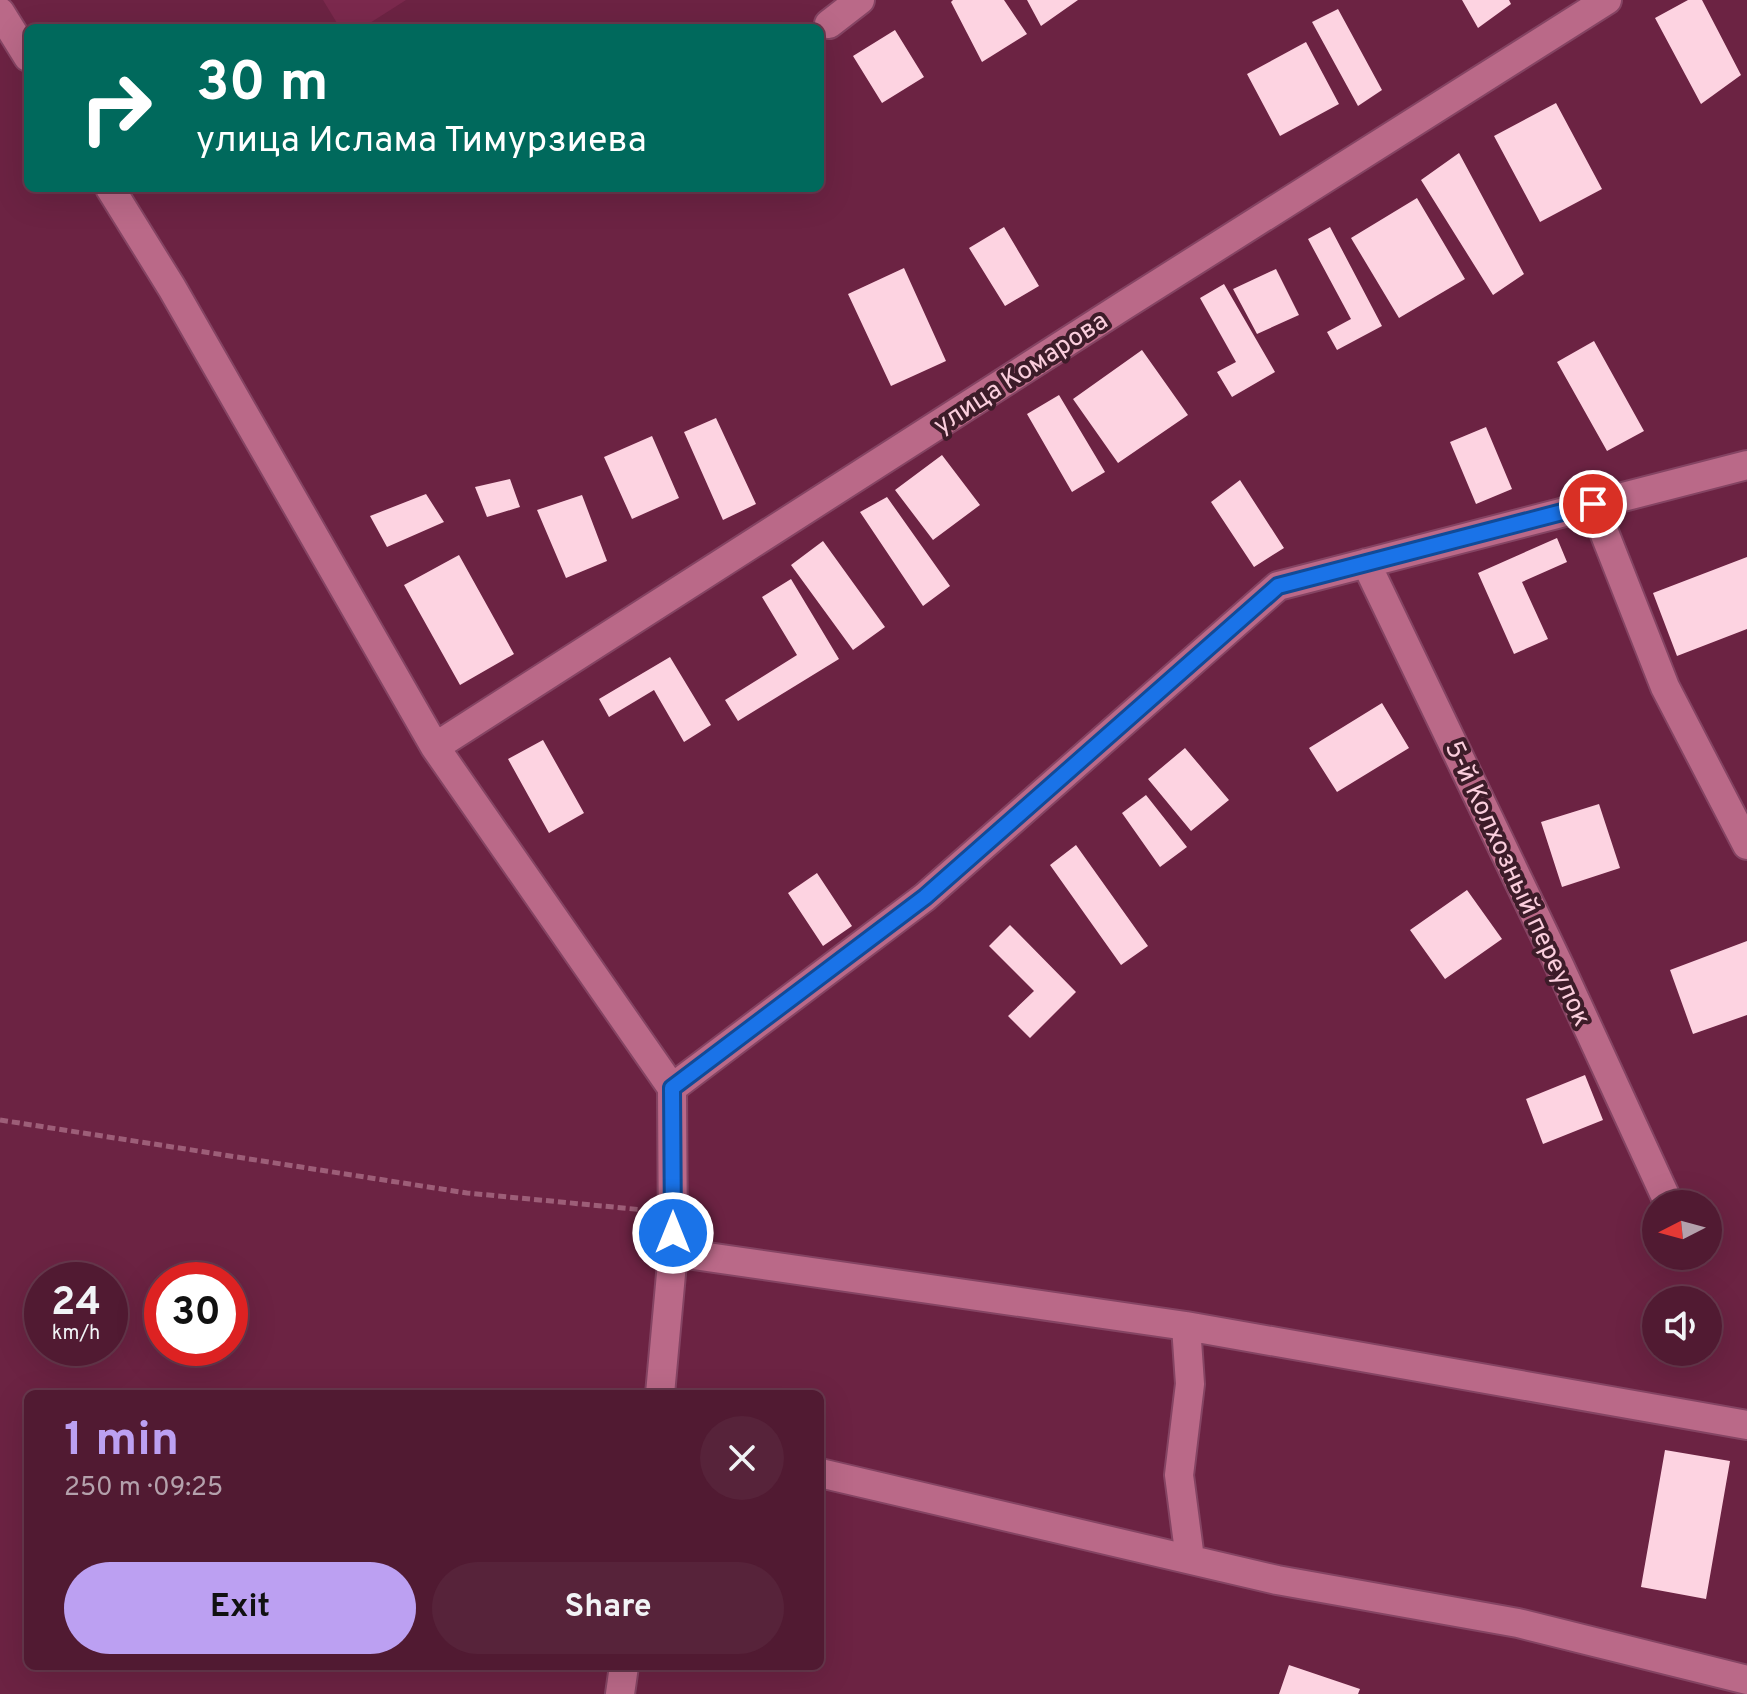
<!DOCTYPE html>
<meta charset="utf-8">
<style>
:root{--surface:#511a32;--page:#57233a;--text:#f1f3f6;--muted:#b4a1ac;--line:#67384d;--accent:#bca0f2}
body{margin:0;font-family:Overpass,sans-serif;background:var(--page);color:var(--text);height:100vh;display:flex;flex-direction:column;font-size:30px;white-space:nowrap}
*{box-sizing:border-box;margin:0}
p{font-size:26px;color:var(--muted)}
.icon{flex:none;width:44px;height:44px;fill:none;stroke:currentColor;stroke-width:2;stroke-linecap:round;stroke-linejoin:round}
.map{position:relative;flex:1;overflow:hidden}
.drawer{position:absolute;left:24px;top:1390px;width:800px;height:280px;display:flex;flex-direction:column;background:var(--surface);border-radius:12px;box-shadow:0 8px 32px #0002,0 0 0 2px var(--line)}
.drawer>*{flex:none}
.banner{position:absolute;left:24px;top:24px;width:800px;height:168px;border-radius:12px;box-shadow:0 8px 32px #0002,0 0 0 2px var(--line);background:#00695c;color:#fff;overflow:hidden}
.needle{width:52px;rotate:264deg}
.fabs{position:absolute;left:1642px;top:1190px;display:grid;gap:16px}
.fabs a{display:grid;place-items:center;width:80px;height:80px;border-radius:50%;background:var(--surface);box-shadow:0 8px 32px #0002,0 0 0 2px var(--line);font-size:40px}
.speed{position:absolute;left:24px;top:1262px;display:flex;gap:16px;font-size:40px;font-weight:700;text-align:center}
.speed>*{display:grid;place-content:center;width:104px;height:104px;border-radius:50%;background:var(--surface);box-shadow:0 8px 32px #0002,0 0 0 2px var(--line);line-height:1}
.speed small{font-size:20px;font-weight:400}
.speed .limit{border:12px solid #d22;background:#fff;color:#111}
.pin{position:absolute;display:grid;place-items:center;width:68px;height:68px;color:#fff;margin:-34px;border:4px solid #fff;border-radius:50%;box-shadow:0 2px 8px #0007}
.me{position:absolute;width:88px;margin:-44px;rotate:0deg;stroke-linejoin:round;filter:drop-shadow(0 0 6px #0008)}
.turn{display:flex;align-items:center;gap:28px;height:168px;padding:0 40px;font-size:36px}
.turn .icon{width:104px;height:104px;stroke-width:2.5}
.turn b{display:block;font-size:56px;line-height:68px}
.round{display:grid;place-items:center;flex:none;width:84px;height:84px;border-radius:42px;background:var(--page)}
.overview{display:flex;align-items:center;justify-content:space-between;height:136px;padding:0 40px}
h1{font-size:48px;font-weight:700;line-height:60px;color:var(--accent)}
.action{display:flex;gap:16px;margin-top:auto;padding:16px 40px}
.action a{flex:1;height:92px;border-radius:48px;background:var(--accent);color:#111;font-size:32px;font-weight:700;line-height:92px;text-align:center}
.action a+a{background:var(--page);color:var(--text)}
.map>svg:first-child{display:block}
</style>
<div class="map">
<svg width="1747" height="1694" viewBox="0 0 1747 1694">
<rect width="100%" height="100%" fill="#6c2343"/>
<path fill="#7b294d" d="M323 0H406L362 28H340Z"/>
<path fill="#fdd3e1" d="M953 0H1004L1027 34 982 62 951 2Z
M1027 0H1078L1041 26Z
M1462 0H1509L1511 4 1478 28Z
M1688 0H1702L1741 75 1701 104 1655 18Z
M1338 9 1382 90 1358 106 1312 22Z
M895 30 924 77 882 103 853 56Z
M1306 42 1339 104 1280 136 1247 74Z
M1556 103 1602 189 1540 222 1494 136Z
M1459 153 1524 274 1493 295 1421 180Z
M1417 198 1465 279 1399 318 1351 238Z
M1004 227 1039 286 1005 306 969 248Z
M1330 227 1382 326 1337 350 1327 332 1351 319 1308 239Z
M904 268 946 361 891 386 848 294Z
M1276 269 1299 315 1257 334 1233 289Z
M1224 284 1275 372 1232 397 1217 372 1236 362 1200 298Z
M1594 341 1644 431 1607 451 1557 362Z
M1142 350 1188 415 1118 463 1073 399Z
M1059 395 1105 472 1072 492 1027 414Z
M716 418 756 504 723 520 684 432Z
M1486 427 1512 489 1476 504 1450 442Z
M652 436 679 498 632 519 604 457Z
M942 455 980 505 933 540 895 490Z
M510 479 520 507 487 517 475 487Z
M1240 480 1284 548 1254 567 1211 502Z
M426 494 444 522 387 547 370 516Z
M582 495 607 561 566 578 537 510Z
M887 497 950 586 923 606 860 512Z
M1557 538 1567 562 1522 582 1548 639 1514 654 1478 573Z
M823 541 885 627 853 650 791 565Z
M459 555 514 654 460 685 404 585Z
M1747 557V629L1677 656 1653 593Z
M791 579 839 659 738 721 725 700 797 655 762 597Z
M670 657 711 725 684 742 654 690 609 717 599 699Z
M1382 703 1409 748 1337 792 1309 748Z
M543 740 584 813 549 833 508 759Z
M1185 748 1229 800 1191 831 1148 779Z
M1146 795 1187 847 1160 867 1122 813Z
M1599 804 1620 868 1562 887 1541 822Z
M1076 845 1148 946 1121 965 1050 865Z
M817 873 852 926 823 946 788 893Z
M1467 890 1502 939 1445 979 1410 930Z
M1010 925 1076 992 1030 1038 1008 1016 1034 991 989 946Z
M1747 941V1015L1693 1034 1670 970Z
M1585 1075 1603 1120 1543 1144 1526 1099Z
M1665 1450 1730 1461 1706 1599 1641 1587Z
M1289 1665 1360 1689 1358 1694H1279Z"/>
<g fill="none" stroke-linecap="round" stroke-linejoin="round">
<g stroke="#854463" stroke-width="32">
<path id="minor" d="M0 12 28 57
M829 24 860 0
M110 188 172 288 435 747 672 1088
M1593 504 1665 687 1747 845
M1366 563 1560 967 1669 1204
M435 747 1123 306 1607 0
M672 1088 925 897 1278 586 1747 465
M673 1252 1186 1326 1747 1425
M1186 1326 1190 1384 1179 1475 1190 1559
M660 1394 673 1252 672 1088
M820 1473 1277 1580 1518 1623 1747 1680
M620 1694 624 1666"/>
</g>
<path stroke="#9d5e78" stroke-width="5" stroke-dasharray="8 4" stroke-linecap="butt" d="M0 1120 467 1193 644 1210"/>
<use href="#minor" stroke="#ba6988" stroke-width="28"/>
</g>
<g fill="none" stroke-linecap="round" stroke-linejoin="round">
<g stroke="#114b97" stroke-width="20">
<path id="route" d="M673 1233 672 1088 925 897 1278 586 1593 504"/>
</g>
<use href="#route" stroke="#1a73e8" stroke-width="14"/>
</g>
<g text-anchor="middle" stroke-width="8" stroke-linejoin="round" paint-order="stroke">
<g font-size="26" fill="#fbcedd" stroke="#3d1c29">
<text transform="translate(1020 372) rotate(-33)" y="9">улица Комарова</text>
<text transform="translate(1519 883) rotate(65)" y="9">5-й Колхозный переулок</text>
</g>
</g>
</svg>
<div class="fabs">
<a><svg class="needle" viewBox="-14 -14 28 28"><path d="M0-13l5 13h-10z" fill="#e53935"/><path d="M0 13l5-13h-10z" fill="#b4a1ac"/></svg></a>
<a><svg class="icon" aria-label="sound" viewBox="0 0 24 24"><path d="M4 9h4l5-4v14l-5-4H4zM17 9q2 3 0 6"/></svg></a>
</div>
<div class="speed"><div>24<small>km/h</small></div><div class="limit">30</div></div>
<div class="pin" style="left:1593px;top:504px;background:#d93025"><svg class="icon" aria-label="arrive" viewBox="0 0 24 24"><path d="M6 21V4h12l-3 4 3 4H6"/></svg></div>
<svg class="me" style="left:673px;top:1233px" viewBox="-20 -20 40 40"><circle r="17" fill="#1a73e8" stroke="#fff" stroke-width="3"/><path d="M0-11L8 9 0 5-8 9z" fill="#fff"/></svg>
<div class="banner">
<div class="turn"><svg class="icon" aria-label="right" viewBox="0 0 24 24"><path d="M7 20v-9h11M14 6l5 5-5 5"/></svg><div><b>30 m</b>улица Ислама Тимурзиева</div></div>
</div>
<section class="drawer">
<div class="overview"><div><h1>1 min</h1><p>250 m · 09:25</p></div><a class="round"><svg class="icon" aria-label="close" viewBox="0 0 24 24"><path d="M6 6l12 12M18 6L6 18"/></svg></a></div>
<div class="action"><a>Exit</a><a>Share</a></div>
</section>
</div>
